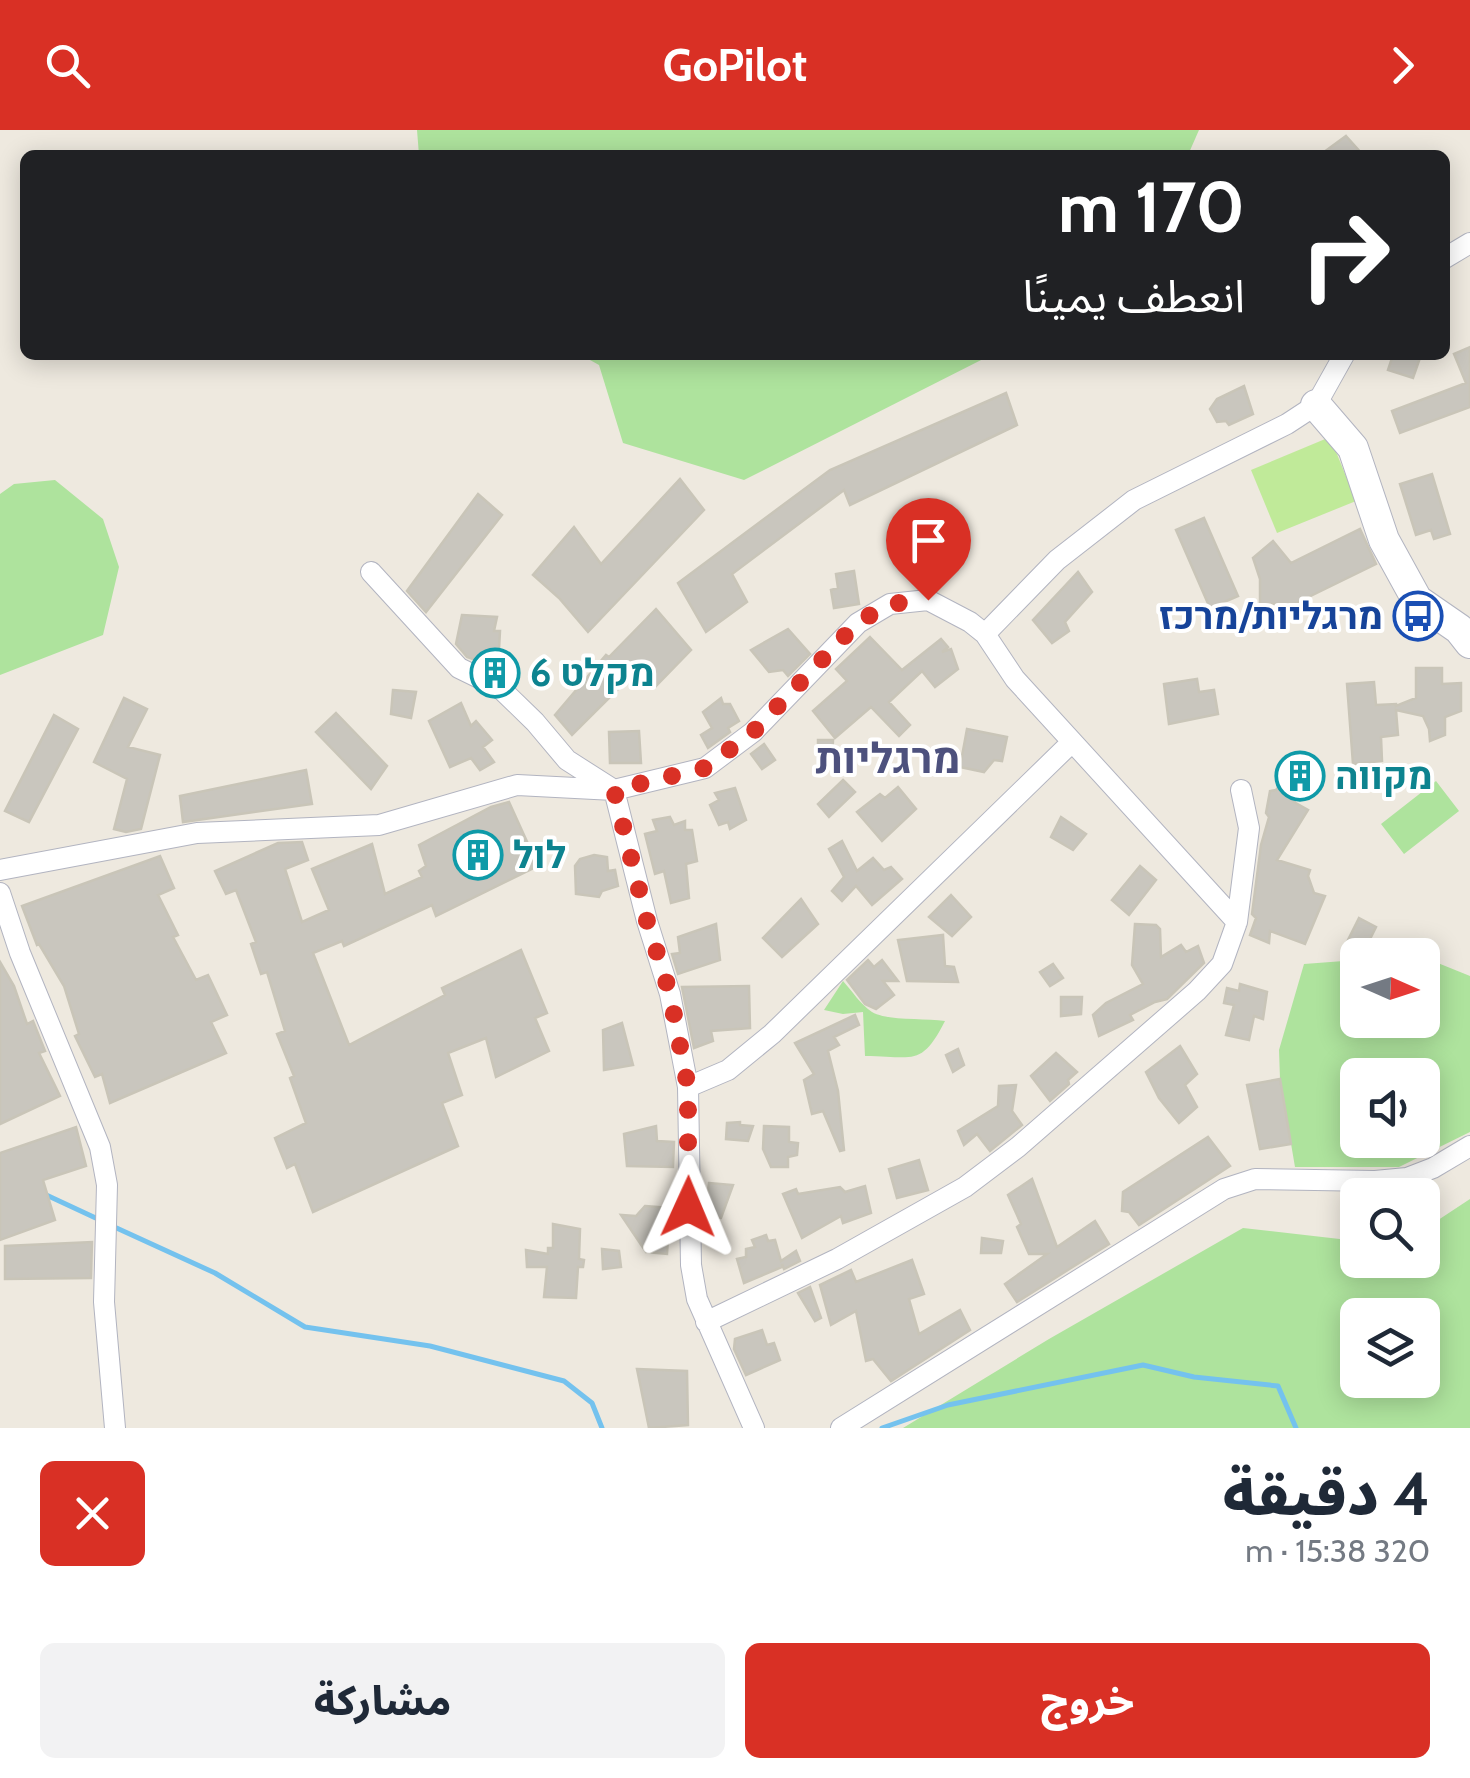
<!DOCTYPE html>
<html lang="ar">
<meta charset="utf-8">
<style>
:root{--surface:#fff;--page:#f2f2f3;--text:#1f2937;--muted:#747a83;--accent:#d93025}
body{margin:0;font-family:Cabin,"Noto Sans Arabic",Heebo,sans-serif;background:var(--page);color:var(--text);direction:rtl;height:100vh;display:flex;flex-direction:column;font-size:38px;white-space:nowrap}
*{box-sizing:border-box;margin:0}
p{font-size:32px;color:var(--muted)}
.icon{flex:none;width:55px;height:55px;fill:none;stroke:currentColor;stroke-width:2;stroke-linecap:round;stroke-linejoin:round}
.map{position:relative;height:1298px;overflow:hidden;direction:ltr}
.details{display:flex;flex-direction:column;background:var(--surface);flex:1}
.details>*{flex:none}
.top-card{position:absolute;left:20px;top:20px;width:1430px;height:210px;border-radius:15px;box-shadow:0 5px 25px #0003;direction:rtl;background:#202124;color:#fff;overflow:hidden}
.needle{width:65px;rotate:93deg}
.fabs{position:absolute;left:1340px;top:808px;display:grid;gap:20px}
.fabs a{display:grid;place-items:center;width:100px;height:100px;border-radius:15px;background:var(--surface);box-shadow:0 5px 25px #0003;font-size:50px}
.pin{position:absolute;display:grid;place-items:center;width:85px;height:85px;color:#fff;margin:-102px -42px;border-radius:50% 50% 50% 0;rotate:-45deg;box-shadow:0 0 10px #0007}
.pin .icon{rotate:45deg}
.me{position:absolute;width:110px;margin:-55px;rotate:1deg;stroke-linejoin:round;filter:drop-shadow(0 0 8px #0008)}
.turn{display:flex;align-items:center;gap:35px;height:210px;padding:0 40px;font-size:45px}
.turn .icon{width:130px;height:130px;stroke-width:2.5}
.turn b{display:block;font-size:70px;line-height:85px}
.round{display:grid;place-items:center;flex:none;width:105px;height:105px;border-radius:15px;background:var(--page)}
.headline{display:flex;align-items:center;justify-content:space-between;height:170px;padding:0 40px}
h1{font-size:60px;font-weight:800;line-height:75px}
.primary-button{display:flex;gap:20px;margin-top:auto;padding:20px 40px}
.primary-button a{flex:1;height:115px;border-radius:15px;background:var(--accent);color:#fff;font-size:40px;font-weight:800;line-height:115px;text-align:center}
.primary-button a+a{background:var(--page);color:var(--text)}
header{display:flex;justify-content:space-between;align-items:center;height:130px;padding:0 40px;background:var(--accent);color:#fff;font-size:45px;font-weight:800}
.map>svg:first-child{display:block}
</style>
<header><svg class="icon" aria-label="forward" viewBox="0 0 24 24"><path d="M9 5l7 7-7 7"/></svg>GoPilot<svg class="icon" aria-label="search" viewBox="0 0 24 24"><circle cx="10" cy="10" r="6"/><path d="M15 15l6 6"/></svg></header>
<div class="map">
<svg width="1470" height="1298" viewBox="0 0 1470 1298">
<rect width="100%" height="100%" fill="#eee9df"/>
<path fill="#aee39d" fill-rule="evenodd" d="M417 0H1199L1188 25H419Z
M581 225H991L744 350 623 313 599 235Z
M55 350 103 389 119 437 103 505 0 545V364L14 354Z
M1436 651 1459 681 1404 724 1381 694Z
M1423 827 1470 846V1002L1399 1037H1295L1280 949 1279 920 1304 834 1357 830 1358 890H1422ZM1358 945H1422V1010H1358Z
M843 851C852 861 861 875 872 882 887 891 924 888 945 891 921 938 913 926 865 926L863 882 843 884 824 880Z
M1470 1069V1298H903L1049 1209 1243 1098 1357 1111 1358 1130H1422L1423 1100ZM1422 1185V1250H1358V1185Z"/>
<path fill="#c0ea99" d="M1330 307 1356 371 1277 403 1251 340Z"/>
<g fill="none" stroke-linecap="round" stroke-linejoin="round">
<path stroke="#74c2ee" stroke-width="5" d="M42 1063 100 1090
M110 1095 215 1143 305 1197 430 1216 564 1251 592 1273 602 1298
M882 1298 948 1275 1143 1235 1194 1247 1278 1256 1296 1298"/>
</g>
<path fill="#c9c6be" stroke="#c9c5b8" stroke-width="2.5" d="M1346 6 1363 25H1320Z
M1470 217V277L1400 303 1392 281 1466 253 1454 224Z
M1393 225H1421L1413 248 1388 240Z
M1244 256 1253 284 1229 295 1226 291 1217 292 1210 279 1217 269Z
M1006 263 1017 295 850 375 844 360 732 444 747 472 706 502 678 453 830 340Z
M1432 344 1450 404 1434 409 1431 400 1416 405 1400 354Z
M680 349 704 380 588 502 559 468 533 445 574 397 601 434Z
M478 364 502 385 426 482 407 461Z
M1204 388 1238 466 1210 478 1176 400Z
M928 393 953 396 949 441 923 439Z
M1360 399 1376 434 1294 474H1260V449L1253 428 1273 411 1291 433Z
M854 441 859 474 834 478 831 460 838 458 836 444Z
M1078 442 1092 462 1065 492 1069 501 1052 513 1033 490Z
M656 479 691 520 656 556 638 539 572 605 555 585 606 525 609 527Z
M462 485 497 487 494 501H500L498 538 467 527 456 514Z
M788 499 810 524 788 546 783 540 769 542 751 520Z
M870 507 902 540 941 509 948 517 942 522 951 519 958 539 935 557 922 541 889 572 910 595 899 606 871 577 835 608 813 581 847 551 836 539Z
M1416 538H1442V554L1461 553V581L1445 587V605L1430 611 1429 599 1423 586 1396 580 1398 605 1381 607 1382 631 1353 634 1347 554 1374 552 1376 575 1396 574V576L1416 568Z
M1197 549 1199 562 1214 560 1218 584 1169 594 1164 554Z
M393 560 416 562 411 588 391 584Z
M124 568 147 579 128 617 160 625 141 699 126 702 114 699 127 649 94 632Z
M721 568 723 574H730L739 591 728 598 730 602 708 618 701 605 712 598 703 582Z
M461 573 471 596 476 591 492 610 483 617 494 632 480 640 471 628 450 637 429 591Z
M336 583 387 636 371 659 316 602Z
M54 585 78 599 29 692 5 681Z
M967 599 1007 607 1002 631 994 630 984 642 960 637Z
M639 601 641 633H610L609 602Z
M818 610H833L832 634 818 639Z
M764 614 775 630 762 639 751 624Z
M1299 630 1316 643 1294 672 1308 680 1277 730 1310 740 1308 746 1314 763 1325 766 1305 814 1270 801 1269 813 1250 805 1256 788 1252 784 1261 715 1269 687 1266 683 1270 661 1276 660Z
M306 640 312 674 183 692 180 666Z
M843 650 855 662 829 687 818 674Z
M898 657 916 679 882 711 857 682 880 664 885 668Z
M735 658 746 690 730 699 728 692 719 695 710 675 719 670 715 663Z
M509 672 538 736 436 786 432 775 344 816 342 811 313 823 349 915 445 865 442 858 521 820 547 883 535 888 549 921 496 947 486 908 448 923 462 965 442 973 458 1016 313 1082 295 1034 287 1038 275 1008 306 993 290 948 294 946 277 904 285 901 267 842 261 844 251 814 256 812 236 760 226 764 215 741 278 713 302 712 308 730 285 739 302 792 329 780 312 739 372 714 385 764 422 747 419 741 426 736 419 715 491 677Z
M670 687 674 695 685 691V700H692L697 731 686 734 689 768 671 773 664 741 655 744 645 704 657 701 653 690Z
M1061 687 1086 704 1073 720 1051 707Z
M842 711 857 741 873 728 884 740 891 737 902 749 872 775 856 756 842 771 832 761 844 747 829 719Z
M594 725 607 727 608 741 615 740 618 756 602 761 599 767 576 764 575 736 580 729Z
M160 726 174 758 158 765 178 805 173 807 196 850 208 845 227 885 211 892 226 923 110 973 102 944 95 947 75 906 79 904 64 856 39 814 37 815 22 776Z
M1140 736 1156 750 1129 785 1112 770Z
M951 765 971 787 952 806 929 787Z
M801 769 818 794 782 827 763 808Z
M1359 788 1376 797 1364 821 1347 812Z
M716 794 720 830 678 844 672 824 680 823 678 807Z
M1135 794 1156 795 1160 799 1161 827 1181 815 1186 822 1198 816 1204 833 1167 869 1155 872 1130 885 1133 890 1099 906 1093 885 1106 873 1143 854 1132 835Z
M943 805 945 836 954 837 958 852 907 851 898 810Z
M868 830 874 837 882 830 898 851H883L894 865 876 879 865 874 847 850Z
M0 832 14 856 27 894 33 891 45 921 39 923 60 966 0 994Z
M1053 834 1063 848 1050 856 1040 842Z
M1240 854 1267 862 1263 889 1254 886 1249 910 1226 905 1234 875 1224 873 1227 858 1239 861Z
M749 856 750 898 711 901 713 911 694 918 682 857Z
M1061 867H1082L1081 884 1061 886Z
M855 885 859 895 834 907 839 915 828 921 838 961 844 1020 840 1021 823 981 812 984 804 950 814 944 795 913Z
M622 893 633 935 604 940 603 900Z
M1180 916 1197 944 1185 955 1197 977 1179 993 1159 968 1146 942Z
M958 919 964 935 953 942 946 925Z
M1056 923 1077 942 1068 950 1069 954 1050 971 1031 946Z
M1280 949 1291 1014 1260 1019 1247 955Z
M1016 955 1012 981 1022 995 990 1021 977 1004 964 1015 958 1001 998 976 999 956Z
M740 992V995L753 996 748 1011 726 1009 727 993Z
M656 996 657 1011 674 1012 673 1037 627 1036 624 1004Z
M764 996 789 997V1012L798 1013 797 1025 788 1027V1037H771L763 1019Z
M76 997 86 1036 43 1050 55 1090 0 1110V1023Z
M1208 1007 1230 1036 1139 1095 1129 1082 1122 1081 1123 1062Z
M919 1030 928 1060 897 1068 889 1039Z
M1032 1049 1057 1117 1095 1091 1109 1114 1017 1172 1005 1154 1047 1124H1029L1017 1097 1021 1094 1008 1065Z
M709 1053 733 1055 721 1088 705 1087Z
M865 1056 871 1083 843 1093 841 1086 802 1108 783 1064 796 1059 798 1064 840 1057 845 1062Z
M645 1076 670 1078 667 1124 646 1122 621 1085 636 1086Z
M553 1094 580 1099 579 1129 584 1130 583 1137H578L576 1168 544 1167 547 1137H527L526 1120 548 1124V1118H553Z
M766 1105 768 1111 775 1110 781 1131 796 1121 800 1131 784 1139 782 1134V1137L744 1153 737 1129 746 1127V1119L755 1117 752 1110Z
M982 1108 1003 1111 1001 1123H981Z
M92 1112 91 1148 5 1149V1116Z
M602 1119 619 1121 621 1137 603 1139Z
M912 1130 924 1164 909 1169 919 1204 960 1180 970 1200 891 1251 873 1229 866 1231 856 1181 831 1195 820 1155 851 1140 856 1152Z
M810 1157 821 1188 815 1191 798 1163Z
M762 1200 767 1215 774 1213 780 1230 746 1245 734 1219 735 1209Z
M637 1239 687 1241 688 1295 649 1298Z"/>
<g fill="none" stroke-linecap="round" stroke-linejoin="round">
<g stroke="#b2b4c0" stroke-width="22">
<path id="street" d="M1445 128 1470 113
M371 442 459 538 500 558 535 592 567 630 614 660 647 791 670 864 688 957 691 1135 697 1169 754 1298
M985 504 1057 430 1134 370 1287 294 1316 275 1344 225
M0 740 197 703 379 695 517 655 614 660 705 638 753 602 858 493 890 474 928 470 970 492 985 504 1015 549 1237 792
M0 763 20 823 100 1017 107 1055 104 1172 115 1298
M688 957 728 940 772 904 1072 612
M706 1192 837 1129 965 1057 1018 1017 1197 861 1222 834 1237 792 1249 698 1241 660
M841 1298 1224 1059 1255 1049 1375 1051 1407 1048 1433 1038 1470 1016"/>
</g>
<g stroke="#b2b4c0" stroke-width="32">
<path id="secondary" d="M1316 275 1353 318 1384 410 1417 470 1459 499 1470 513"/>
</g>
<use href="#street" stroke="#fff" stroke-width="20"/>
<use href="#secondary" stroke="#fff" stroke-width="30"/>
</g>
<g fill="none" stroke-linecap="round" stroke-linejoin="round">
<path stroke="#d93025" stroke-width="18" stroke-dasharray="0 32.4" d="M688 1077V957L670 864 647 791 614 660 705 638 753 602 858 492 890 474 928 470"/>
</g>
<defs>
<g id="bus-ring" transform="scale(2.5)"><circle r="9.5" fill="#fff" stroke="#1a4fb4" stroke-width="1.5"/><path d="M-5-6H5V4H4V6H2V4H-2V6H-4V4H-5ZM-3.5-4V0h7V-4ZM-3.5 1.2v1.5H-2V1.2ZM2 1.2v1.5H3.5V1.2Z" fill="#1a4fb4"/></g>
<g id="building-ring" transform="scale(2.5)"><circle r="9.5" fill="#fff" stroke="#0f9aa8" stroke-width="1.5"/><path d="M-4-6H4V6H1V3H-1V6H-4ZM-2.5-4.3h1.7v1.8h-1.7ZM.8-4.3h1.7v1.8H.8ZM-2.5-1h1.7V.8h-1.7ZM.8-1h1.7V.8H.8Z" fill="#0f9aa8"/></g>
</defs>
<g fill-rule="evenodd">
<use href="#bus-ring" x="1418" y="486"/>
<use href="#building-ring" x="495" y="543"/>
<use href="#building-ring" x="1300" y="646"/>
<use href="#building-ring" x="478" y="725"/>
</g>
<g text-anchor="middle" stroke-width="8" stroke-linejoin="round" paint-order="stroke">
<g font-size="38" font-weight="bold" fill="#164399" stroke="#fff" text-anchor="end">
<text x="1383" y="499">מרגליות/מרכז</text>
</g>
<g font-size="38" font-weight="bold" fill="#0d838f" stroke="#fff" text-anchor="start">
<text x="530" y="556">מקלט 6</text>
<text x="1335" y="659">מקווה</text>
<text x="513" y="738">לול</text>
</g>
<g font-size="42" font-weight="bold" fill="#4d517d" stroke="#fff">
<text x="888" y="643">מרגליות</text>
</g>
</g>
</svg>
<div class="fabs">
<a><svg class="needle" viewBox="-14 -14 28 28"><path d="M0-13l5 13h-10z" fill="#e53935"/><path d="M0 13l5-13h-10z" fill="#747a83"/></svg></a>
<a><svg class="icon" aria-label="sound" viewBox="0 0 24 24"><path d="M4 9h4l5-4v14l-5-4H4zM17 9q2 3 0 6"/></svg></a>
<a><svg class="icon" aria-label="search" viewBox="0 0 24 24"><circle cx="10" cy="10" r="6"/><path d="M15 15l6 6"/></svg></a>
<a><svg class="icon" aria-label="layers" viewBox="0 0 24 24"><path d="M12 4l9 5-9 5-9-5zM3 14l9 5 9-5"/></svg></a>
</div>
<div class="pin" style="left:928px;top:470px;background:#d93025"><svg class="icon" aria-label="arrive" viewBox="0 0 24 24"><path d="M6 21V4h12l-3 4 3 4H6"/></svg></div>
<svg class="me" style="left:688px;top:1077px" viewBox="-20 -20 40 40"><path d="M0-17L14 15 0 8-14 15z" fill="#d93025" stroke="#fff" stroke-width="4"/></svg>
<div class="top-card">
<div class="turn"><svg class="icon" aria-label="right" viewBox="0 0 24 24"><path d="M7 20v-9h11M14 6l5 5-5 5"/></svg><div><b>170 m</b>انعطف يمينًا</div></div>
</div>
</div>
<section class="details">
<div class="headline"><div><h1>4 دقيقة</h1><p>320 m · 15:38</p></div><a class="round" style="background:#d93025;color:#fff"><svg class="icon" aria-label="close" viewBox="0 0 24 24"><path d="M6 6l12 12M18 6L6 18"/></svg></a></div>
<div class="primary-button"><a>خروج</a><a>مشاركة</a></div>
</section>
